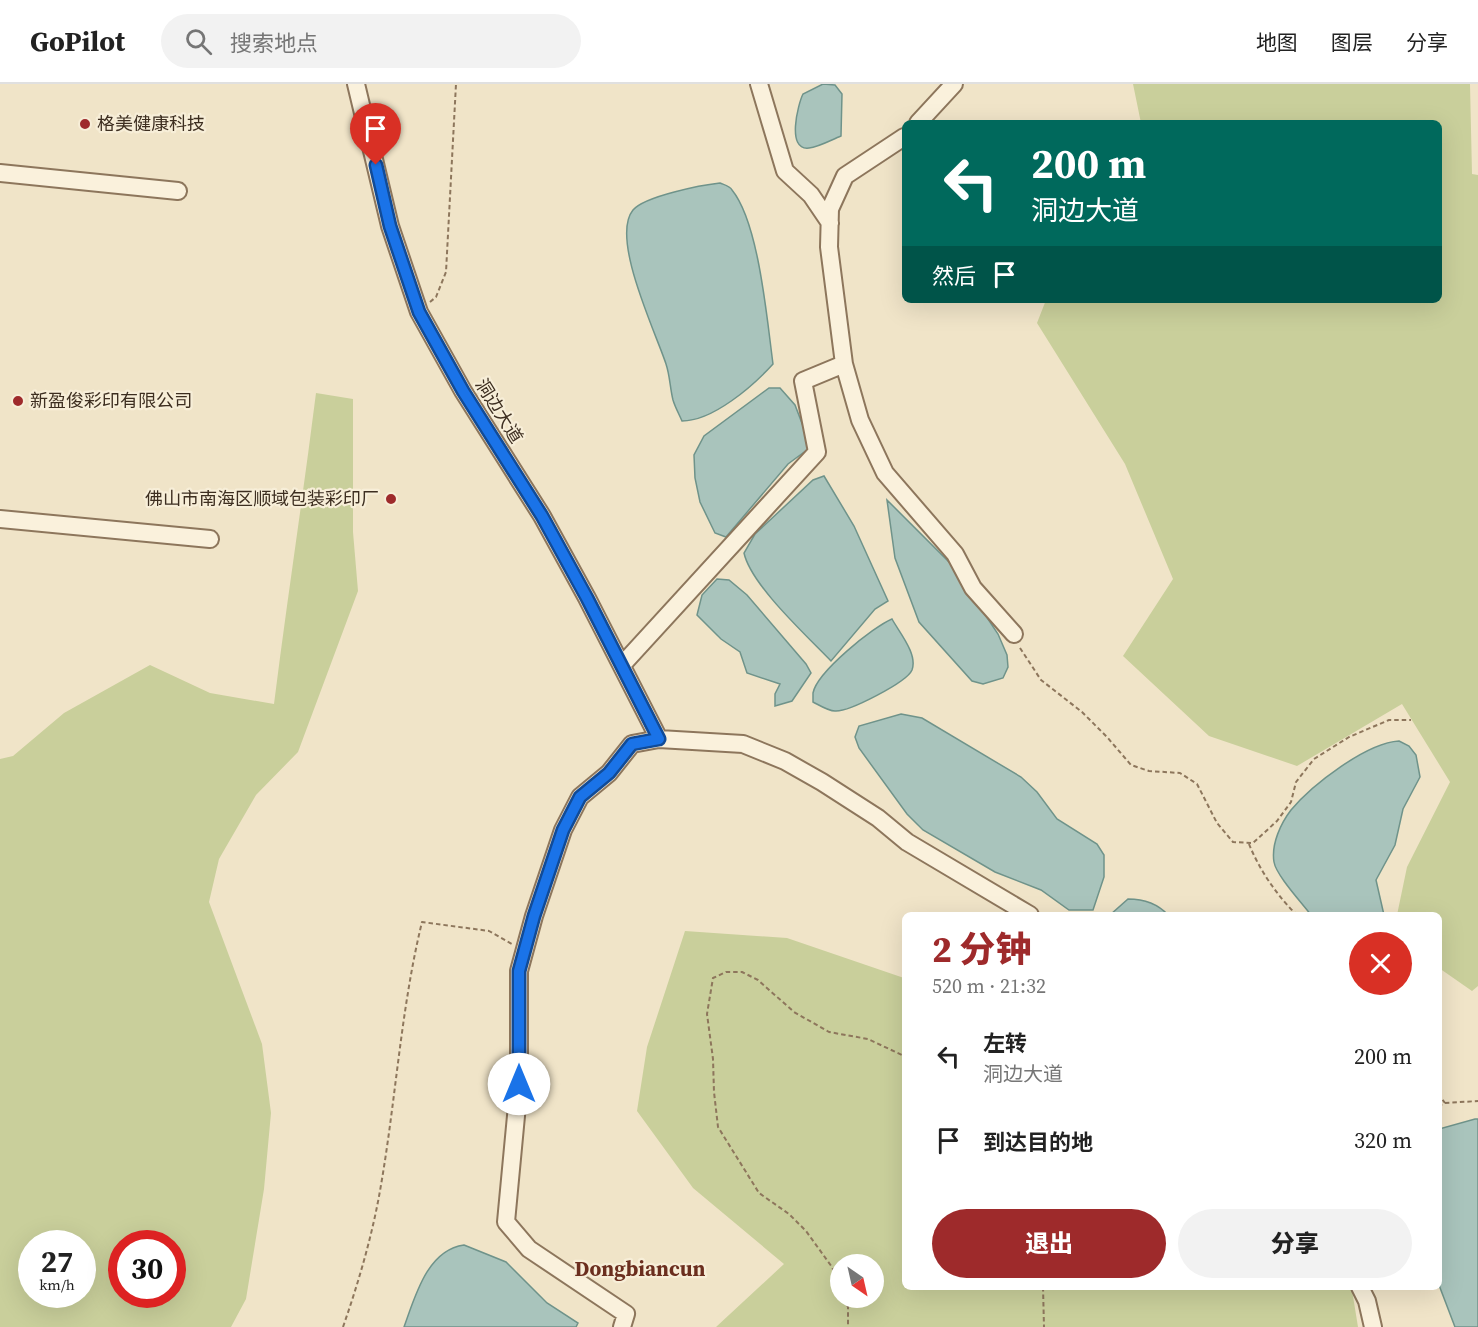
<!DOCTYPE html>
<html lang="zh">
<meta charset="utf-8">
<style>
:root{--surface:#fff;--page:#f2f2f2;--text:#222;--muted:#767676;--line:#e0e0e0;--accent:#9e2a2b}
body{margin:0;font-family:"Source Serif 4","Noto Sans SC",serif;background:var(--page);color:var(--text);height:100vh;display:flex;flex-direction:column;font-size:22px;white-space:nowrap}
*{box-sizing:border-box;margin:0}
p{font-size:20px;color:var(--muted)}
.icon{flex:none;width:33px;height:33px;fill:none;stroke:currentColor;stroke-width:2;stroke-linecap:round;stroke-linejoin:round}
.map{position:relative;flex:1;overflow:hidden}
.side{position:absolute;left:902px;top:828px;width:540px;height:378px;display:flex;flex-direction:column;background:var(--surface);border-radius:9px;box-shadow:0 6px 24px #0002}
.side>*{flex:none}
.guide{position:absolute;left:902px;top:36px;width:540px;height:183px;border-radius:9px;box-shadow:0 6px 24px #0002;background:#00695c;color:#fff;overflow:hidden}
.needle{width:39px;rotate:146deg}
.controls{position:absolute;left:830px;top:1170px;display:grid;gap:12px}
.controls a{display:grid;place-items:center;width:54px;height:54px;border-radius:50%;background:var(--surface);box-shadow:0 6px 24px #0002;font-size:30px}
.speed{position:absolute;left:18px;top:1146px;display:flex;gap:12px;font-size:30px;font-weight:700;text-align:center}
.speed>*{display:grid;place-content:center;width:78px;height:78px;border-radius:50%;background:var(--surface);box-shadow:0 6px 24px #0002;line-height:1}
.speed small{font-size:15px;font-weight:400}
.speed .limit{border:9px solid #d22;background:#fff;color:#111}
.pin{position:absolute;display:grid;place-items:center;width:51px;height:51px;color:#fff;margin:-62px -26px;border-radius:50% 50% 50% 0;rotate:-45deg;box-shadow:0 0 6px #0007}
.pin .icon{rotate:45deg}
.me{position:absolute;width:66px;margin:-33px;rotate:0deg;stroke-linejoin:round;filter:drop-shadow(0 0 4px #0008)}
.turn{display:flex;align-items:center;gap:21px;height:126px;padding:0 30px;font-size:27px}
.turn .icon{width:78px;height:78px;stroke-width:2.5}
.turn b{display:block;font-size:42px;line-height:51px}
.then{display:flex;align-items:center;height:57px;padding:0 30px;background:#0003;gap:12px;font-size:22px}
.round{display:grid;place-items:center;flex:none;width:63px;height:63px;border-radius:32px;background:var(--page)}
.head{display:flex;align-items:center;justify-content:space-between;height:102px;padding:0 30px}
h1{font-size:36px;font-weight:800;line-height:45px;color:var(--accent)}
.button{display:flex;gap:12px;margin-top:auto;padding:12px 30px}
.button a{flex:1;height:69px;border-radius:36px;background:var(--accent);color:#fff;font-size:24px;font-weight:800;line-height:69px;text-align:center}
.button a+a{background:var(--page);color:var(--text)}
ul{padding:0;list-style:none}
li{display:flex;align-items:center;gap:18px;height:84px;padding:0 30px}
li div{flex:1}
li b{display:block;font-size:22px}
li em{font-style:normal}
header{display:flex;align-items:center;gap:36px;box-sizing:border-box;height:84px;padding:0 30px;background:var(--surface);border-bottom:2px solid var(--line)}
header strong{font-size:28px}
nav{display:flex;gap:33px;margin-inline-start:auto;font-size:21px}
.search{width:420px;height:54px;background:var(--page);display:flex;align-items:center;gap:15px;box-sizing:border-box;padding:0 21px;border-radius:33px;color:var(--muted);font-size:22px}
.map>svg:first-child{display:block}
</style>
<header>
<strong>GoPilot</strong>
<div class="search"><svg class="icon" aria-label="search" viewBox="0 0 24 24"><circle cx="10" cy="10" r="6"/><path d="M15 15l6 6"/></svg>搜索地点</div>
<nav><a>地图</a><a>图层</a><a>分享</a></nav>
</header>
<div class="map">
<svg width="1478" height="1243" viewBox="0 0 1478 1243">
<rect width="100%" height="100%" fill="#f0e4c8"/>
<path fill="#c9cf9b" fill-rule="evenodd" d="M1133 0H1470L1472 90 1478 91V902L1472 907 1439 884 1438 831H1397L1407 783 1450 698 1402 620 1297 682 1209 652 1123 572 1173 495 1125 380 1037 239 1046 216H1438V39H1141Z
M316 309 353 315V448L358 507 298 668 256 711 219 775 209 818 262 960 271 1029 264 1105 246 1215 231 1243H0V675L13 672 64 629 150 581 210 609 274 620C287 516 303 413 316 309ZM32 1160H82V1210H32ZM122 1160H172V1210H122Z
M685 847 787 854 904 894V1203H1349L1352 1206 1358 1243H716L784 1180 693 1104 637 1027 647 963ZM840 1180H873V1214H840Z"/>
<path fill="#a9c4bc" stroke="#6f938a" stroke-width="1.5" d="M823 0 835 1 842 10 841 52C831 56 819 63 809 64 786 67 798 20 803 10Z
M720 99C725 101 730 102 732 106 759 139 767 236 773 280 753 302 713 337 682 337 679 330 675 323 673 316 670 304 670 292 666 280 656 249 610 154 633 126 645 112 702 101 720 99Z
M769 304H780L795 321 811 363 788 380 726 453 715 449 700 418 695 394 694 371 704 352Z
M824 392 854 442 888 517 875 525 831 577C807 552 751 501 744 469L755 450 813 396Z
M887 416 952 481 998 550 1007 571 1008 583 1003 594 983 600 972 597 919 538 895 474Z
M717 495 729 496 747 511 806 580 811 589 792 617 775 622V610L780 600 747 589 740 568 721 555 697 531 702 511Z
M892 535C899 548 918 570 912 586 907 598 849 628 835 627 828 627 819 621 813 618 813 615 813 612 813 609 817 588 873 543 892 535Z
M901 630 922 634 1021 693 1037 708 1057 735 1097 760 1104 771V793L1093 826H1069L1041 806 995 788 923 746 907 730 859 664 855 653 859 642Z
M1399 657 1409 662 1416 671 1420 693 1403 725 1395 761 1376 796 1384 831H1311C1302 819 1276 791 1274 778 1271 760 1281 739 1291 726 1312 701 1366 659 1399 657Z
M1128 815C1143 815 1158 820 1168 831H1110Z
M1475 1035H1478V1243H1455L1439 1201V1045Z
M464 1161 506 1178 547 1219 578 1239 576 1243H404C415 1213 427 1166 464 1161Z"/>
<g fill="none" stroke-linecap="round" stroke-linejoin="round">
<g stroke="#8d765c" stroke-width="20">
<path id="minor" d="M356 0 390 142 419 228 463 307 542 432 587 514 659 655
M759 0 785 87 811 111 830 139
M918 39 954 0
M0 89 178 107
M844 280 860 336 885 389 955 470 973 504 1014 550
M0 435 210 455
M622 581 817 368 803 297 844 280 829 163 830 125 845 92 904 53
M1360 1203 1367 1217 1373 1243
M622 1243 626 1230 529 1165 506 1138 519 1000V887L534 832 563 746 580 713 609 689 632 660 659 655 743 660 785 677 822 698 878 734 907 758 1030 831"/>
</g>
<path stroke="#8d765c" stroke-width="2" stroke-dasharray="4.5 3" stroke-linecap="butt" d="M430 218 436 213 446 188 456 0
M1020 564 1041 596 1082 628 1107 653 1131 681 1149 687 1180 689 1197 700 1217 739 1233 758 1253 759 1277 737 1291 718 1296 698 1314 675 1349 653 1389 636H1411
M1249 760C1259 785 1277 812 1297 831
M1438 1010 1445 1019
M1438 1022 1445 1019 1478 1017
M840 1202 832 1183 806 1147 789 1130 759 1109 718 1043 714 1008 713 975 707 930 713 894 726 888H742L758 896 794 928 829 948 868 955 904 972
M1043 1203 1044 1243
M844 1214 848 1223V1243
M343 1243C359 1197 373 1149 381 1101 396 1014 401 924 422 838L489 847 512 860"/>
<use href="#minor" stroke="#faf1dc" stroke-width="16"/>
</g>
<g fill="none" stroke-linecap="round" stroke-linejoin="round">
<g stroke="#114b97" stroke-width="15">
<path id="route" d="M376 81 390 142 419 228 463 307 542 432 587 514 659 655 632 660 609 689 580 713 563 746 534 832 519 887V1000"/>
</g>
<use href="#route" stroke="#1a73e8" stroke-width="10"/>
</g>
<g fill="#9e2a2b" stroke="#f7eed8" stroke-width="2">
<circle cx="85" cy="40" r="6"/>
<circle cx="18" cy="317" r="6"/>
<circle cx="391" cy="415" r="6"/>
</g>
<g text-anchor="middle" stroke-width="4.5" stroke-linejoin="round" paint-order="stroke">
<g font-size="18" fill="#3d2e20" stroke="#f7eed8" text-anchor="start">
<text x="97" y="46">格美健康科技</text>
<text x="30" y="323">新盈俊彩印有限公司</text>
<text x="379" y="421" text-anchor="end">佛山市南海区顺域包装彩印厂</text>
</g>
<g font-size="18" fill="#3d2e20" stroke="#f7eed8">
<text transform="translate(499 327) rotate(58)" y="6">洞边大道</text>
</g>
<g font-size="21" font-weight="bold" fill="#6b2e1e" stroke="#f7eed8">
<text x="640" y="1192">Dongbiancun</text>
</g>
</g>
</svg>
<div class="controls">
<a><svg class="needle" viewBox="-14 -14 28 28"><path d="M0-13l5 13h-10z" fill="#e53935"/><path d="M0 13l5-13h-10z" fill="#767676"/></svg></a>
</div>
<div class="speed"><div>27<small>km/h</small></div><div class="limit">30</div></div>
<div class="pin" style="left:376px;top:81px;background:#d93025"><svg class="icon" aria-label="arrive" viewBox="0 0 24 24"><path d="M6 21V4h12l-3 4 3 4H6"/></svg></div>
<svg class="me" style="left:519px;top:1000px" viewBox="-20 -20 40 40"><circle r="19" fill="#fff"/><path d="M0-13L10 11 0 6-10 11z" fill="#1a73e8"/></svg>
<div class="guide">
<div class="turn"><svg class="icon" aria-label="left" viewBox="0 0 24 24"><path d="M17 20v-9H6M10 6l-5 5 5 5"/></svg><div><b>200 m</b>洞边大道</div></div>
<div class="then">然后<svg class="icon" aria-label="arrive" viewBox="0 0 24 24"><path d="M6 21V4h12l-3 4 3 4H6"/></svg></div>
</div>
<section class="side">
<div class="head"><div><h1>2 分钟</h1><p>520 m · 21:32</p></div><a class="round" style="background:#d93025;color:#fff"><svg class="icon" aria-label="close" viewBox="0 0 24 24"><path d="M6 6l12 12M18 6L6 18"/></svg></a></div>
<ul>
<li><svg class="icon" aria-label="left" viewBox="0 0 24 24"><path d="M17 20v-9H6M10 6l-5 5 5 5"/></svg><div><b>左转</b><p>洞边大道</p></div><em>200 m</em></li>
<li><svg class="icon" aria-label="arrive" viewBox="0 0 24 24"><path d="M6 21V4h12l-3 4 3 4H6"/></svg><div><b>到达目的地</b></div><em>320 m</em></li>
</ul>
<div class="button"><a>退出</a><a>分享</a></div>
</section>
</div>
